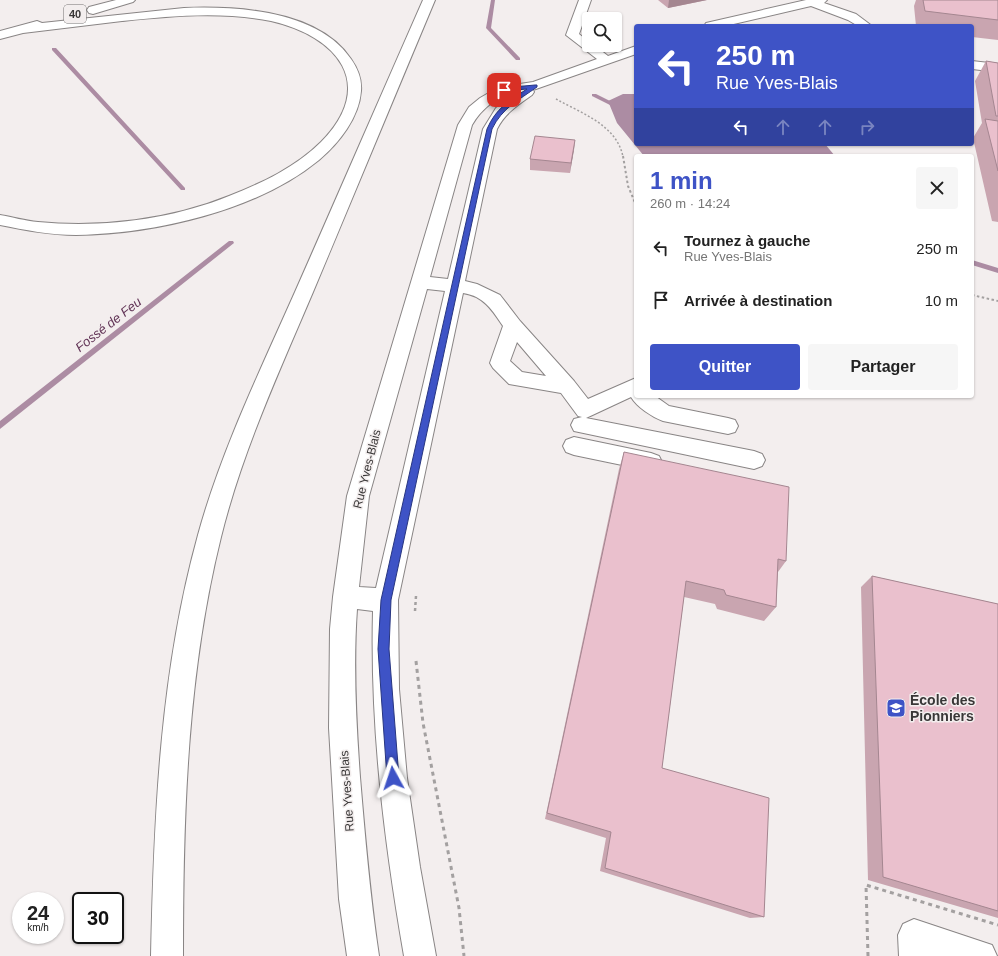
<!DOCTYPE html>
<html lang="fr">
<meta charset="utf-8">
<style>
:root{--surface:#fff;--page:#f6f6f6;--text:#222;--muted:#767676;--accent:#3e53c6}
body{margin:0;font-family:Arial,sans-serif;background:var(--page);color:var(--text);height:100vh;display:flex;flex-direction:column;font-size:15px;white-space:nowrap}
*{box-sizing:border-box;margin:0}
p{font-size:13px;color:var(--muted)}
.icon{flex:none;width:22px;height:22px;fill:none;stroke:currentColor;stroke-width:2;stroke-linecap:round;stroke-linejoin:round}
.map{position:relative;flex:1;overflow:hidden}
.drawer{position:absolute;left:634px;top:154px;width:340px;height:244px;display:flex;flex-direction:column;background:var(--surface);border-radius:4px;box-shadow:0 1px 3px #0004}
.drawer>*{flex:none}
.banner{position:absolute;left:634px;top:24px;width:340px;height:122px;border-radius:4px;box-shadow:0 1px 3px #0004;background:#3e53c6;color:#fff;overflow:hidden}
.controls{position:absolute;left:582px;top:12px;display:grid;gap:8px}
.controls a{display:grid;place-items:center;width:40px;height:40px;border-radius:4px;background:var(--surface);box-shadow:0 1px 3px #0004;font-size:20px}
.speed{position:absolute;left:12px;top:892px;display:flex;gap:8px;font-size:20px;font-weight:700;text-align:center}
.speed>*{display:grid;place-content:center;width:52px;height:52px;border-radius:50%;background:var(--surface);box-shadow:0 1px 3px #0004;line-height:1}
.speed small{font-size:10px;font-weight:400}
.speed .limit{border:2px solid #111;border-radius:6px;background:#fff;color:#111}
.pin{position:absolute;display:grid;place-items:center;width:34px;height:34px;color:#fff;margin:-17px;border-radius:8px;box-shadow:0 2px 6px #0006}
.me{position:absolute;width:44px;margin:-22px;rotate:355deg;stroke-linejoin:round;filter:drop-shadow(0 0 3px #0008)}
.turn{display:flex;align-items:center;gap:14px;height:84px;padding:0 16px;font-size:18px}
.turn .icon{width:52px;height:52px;stroke-width:2.5}
.turn b{display:block;font-size:28px;line-height:34px}
.lanes{display:flex;align-items:center;height:38px;padding:0 16px;background:#0003;justify-content:center;gap:20px;direction:ltr}
.lanes .off{opacity:.35}
.round{display:grid;place-items:center;flex:none;width:42px;height:42px;border-radius:4px;background:var(--page)}
.overview{display:flex;align-items:center;justify-content:space-between;height:68px;padding:0 16px}
h1{font-size:24px;font-weight:700;line-height:30px;color:var(--accent)}
.cta{display:flex;gap:8px;margin-top:auto;padding:8px 16px}
.cta a{flex:1;height:46px;border-radius:4px;background:var(--accent);color:#fff;font-size:16px;font-weight:700;line-height:46px;text-align:center}
.cta a+a{background:var(--page);color:var(--text)}
ul{padding:0;list-style:none}
li{display:flex;align-items:center;gap:12px;height:52px;padding:0 16px}
li div{flex:1}
li b{display:block;font-size:15px}
li em{font-style:normal}
.map>svg:first-child{display:block}
</style>
<div class="map">
<svg width="998" height="956" viewBox="0 0 998 956">
<rect width="100%" height="100%" fill="#f3eeee"/>
<path fill="#ac8ca3" d="M623 94H636V144H825L835 156H644L617 123 608 101Z"/>
<g fill="none" stroke-linecap="round" stroke-linejoin="round">
<path fill="#ac8ca3" fill-rule="evenodd" d="M491 0H495L491 28 520 58V60H516L486 28Z
M52 48H56L185 188V190H181L52 50Z
M592 94H596L636 114V118L592 96Z
M229 241H233L234 243 0 429V421Z
M972 260 998 268V273L972 265Z"/>
<g stroke="#898585" stroke-width="2">
<path id="minor" d="M579 0H591L579 34 589 42V45H594L608 56 636 46V54L533 90 534 92 532 95C518 105 505 113 497 129L465 281 477 284 500 295 520 321 574 381 588 399 636 378V396H655L669 406 728 418 735 420 738 426 735 432 728 434 663 421C652 417 637 407 631 397L586 418 754 451 762 454 765 460 762 466 754 469 574 431 571 425 574 419 582 417 578 416 561 393 509 384 493 368 490 363 503 326C493 311 484 296 463 293L398 600 399 689 407 778 420 867 436 956H404C384 841 370 727 373 611L357 609C353 665 356 722 360 777 365 837 370 896 379 956H347L339 899 329 728 330 629 333 597 347 496 458 125 469 107 480 98 499 87 533 82 597 59 566 35ZM518 92 496 108 483 129 448 279 430 277 472 125C482 108 498 95 518 92ZM427 289 445 291 376 588 359 587 369 496ZM517 342 546 376 522 372 510 361Z
M806 0H827L824 3 856 14 872 26H858L848 20 811 6 725 26H704L706 23Z
M972 61 998 64V72L972 69Z
M574 437 651 453 659 456 662 462 659 468 651 471 574 455 566 452 563 446 566 440Z
M914 919 992 945 997 956H899L898 935 903 924Z"/>
</g>
<g stroke="#898585" stroke-width="2">
<path id="highway" d="M116 0H135L133 2 93 14 89 13 87 10 89 7Z
M423 0H435C394 97 354 195 313 292 279 372 242 452 221 537 187 674 183 815 183 956H151C154 815 160 672 198 535 221 451 260 371 295 292 338 195 380 97 423 0Z
M184 8C237 6 318 10 351 59 358 69 362 79 361 91 359 118 339 143 319 160 257 211 154 234 76 235 50 235 25 230 0 225V215C12 217 25 221 38 222 101 228 170 220 229 196 262 183 296 167 321 142 378 84 337 36 271 21 221 11 172 16 122 21 89 25 56 29 23 33L0 39V31L37 21 42 23Z"/>
</g>
<path stroke="#a3a0a0" stroke-width="1.5" stroke-dasharray="2 2" stroke-linecap="butt" d="M556 99C581 113 617 125 623 157"/>
<path stroke="#a3a0a0" stroke-width="2" stroke-dasharray="2.5 2.5" stroke-linecap="butt" d="M623 156 628 186 636 205
M972 295 998 301"/>
<path stroke="#a3a0a0" stroke-width="2.5" stroke-dasharray="3 3" stroke-linecap="butt" d="M415 611 416 596"/>
<path stroke="#a3a0a0" stroke-width="3" stroke-dasharray="4 4" stroke-linecap="butt" d="M416 661 423 723 459 908 464 956
M868 956 866 885 998 925"/>
<use href="#minor" fill="#fff" fill-rule="evenodd"/>
<use href="#highway" fill="#fff" fill-rule="evenodd"/>
</g>
<path fill="#c9a5b0" d="M658 0H707L668 8Z
M916 0H998V40L972 37V26H916L914 6Z
M986 61 998 63V222L992 221 973 138 982 123 975 81Z
M575 140 570 173 530 170V159Z
M624 452 786 561 778 572 776 607 764 621 717 609 715 604 684 597 662 768 764 917 750 918 600 871 606 838 545 819 619 469Z
M872 576 998 604V918L868 880 861 587Z"/>
<path fill="#a48690" d="M669 0H707L668 8Z
M575 140 574 150 570 173 571 163Z"/>
<path fill="#eac0cd" stroke="#a48690" d="M923 0H998V20L925 11Z
M986 61 998 63V116H996Z
M985 119 998 121V171Z
M535 136 575 140 571 163 530 159Z
M624 452 789 487 786 561 778 559 776 607 726 595 724 590 686 581 662 768 769 798 764 917 605 868 611 832 547 813Z
M872 576 998 604V911L883 877Z"/>
<path fill="#3e53c6" stroke="#283681" d="M535 85H537V87C519 100 502 108 492 129L391 600 389 649 399 778 397 783 393 784 389 783 387 778 378 649 381 600 487 129C496 108 509 101 527 89L504 91 502 90V88Z"/>
<defs>
<g id="school-square" transform="scale(1)"><rect x="-9" y="-9" width="18" height="18" rx="4" fill="#3e53c6" stroke="#f3eeee"/><path d="M0-5L7-2L0 1L-7-2ZM-4 1L0 2.5L4 1V4Q0 6-4 4Z" fill="#fff"/></g>
</defs>
<g fill-rule="evenodd">
<use href="#school-square" x="896" y="708"/>
</g>
<g text-anchor="middle" stroke-width="3" stroke-linejoin="round" paint-order="stroke">
<rect fill="#f3eeee" stroke="#716e6e" stroke-width="1" x="64" y="5" width="22" height="18" rx="3"/>
<g font-size="11" font-weight="bold" fill="#393737">
<text x="75" y="18">40</text>
</g>
<g font-size="12" fill="#393737" stroke="#f3eeee">
<text transform="translate(367 469) rotate(-76)" y="4">Rue Yves-Blais</text>
<text transform="translate(347 791) rotate(-94)" y="4">Rue Yves-Blais</text>
</g>
<g font-size="13" font-style="italic" fill="#623557" stroke="#f3eeee">
<text transform="translate(108 324) rotate(-38)" y="5">Fossé de Feu</text>
</g>
<g font-size="14" font-weight="bold" fill="#393737" stroke="#f3eeee" text-anchor="start">
<text x="910" y="705">École des<tspan x="910" dy="16">Pionniers</tspan></text>
</g>
</g>
</svg>
<div class="controls">
<a><svg class="icon" aria-label="search" viewBox="0 0 24 24"><circle cx="10" cy="10" r="6"/><path d="M15 15l6 6"/></svg></a>
</div>
<div class="speed"><div>24<small>km/h</small></div><div class="limit">30</div></div>
<div class="pin" style="left:504px;top:90px;background:#d93025"><svg class="icon" aria-label="arrive" viewBox="0 0 24 24"><path d="M6 21V4h12l-3 4 3 4H6"/></svg></div>
<svg class="me" style="left:393px;top:778px" viewBox="-20 -20 40 40"><path d="M0-17L14 15 0 8-14 15z" fill="#3e53c6" stroke="#fff" stroke-width="4"/></svg>
<div class="banner">
<div class="turn"><svg class="icon" aria-label="left" viewBox="0 0 24 24"><path d="M17 20v-9H6M10 6l-5 5 5 5"/></svg><div><b>250 m</b>Rue Yves-Blais</div></div>
<div class="lanes"><svg class="icon" aria-label="left" viewBox="0 0 24 24"><path d="M17 20v-9H6M10 6l-5 5 5 5"/></svg><svg class="icon off" aria-label="ahead" viewBox="0 0 24 24"><path d="M12 20V5M6 11l6-6 6 6"/></svg><svg class="icon off" aria-label="ahead" viewBox="0 0 24 24"><path d="M12 20V5M6 11l6-6 6 6"/></svg><svg class="icon off" aria-label="right" viewBox="0 0 24 24"><path d="M7 20v-9h11M14 6l5 5-5 5"/></svg></div>
</div>
<section class="drawer">
<div class="overview"><div><h1>1 min</h1><p>260 m · 14:24</p></div><a class="round"><svg class="icon" aria-label="close" viewBox="0 0 24 24"><path d="M6 6l12 12M18 6L6 18"/></svg></a></div>
<ul>
<li><svg class="icon" aria-label="left" viewBox="0 0 24 24"><path d="M17 20v-9H6M10 6l-5 5 5 5"/></svg><div><b>Tournez à gauche</b><p>Rue Yves-Blais</p></div><em>250 m</em></li>
<li><svg class="icon" aria-label="arrive" viewBox="0 0 24 24"><path d="M6 21V4h12l-3 4 3 4H6"/></svg><div><b>Arrivée à destination</b></div><em>10 m</em></li>
</ul>
<div class="cta"><a>Quitter</a><a>Partager</a></div>
</section>
</div>
